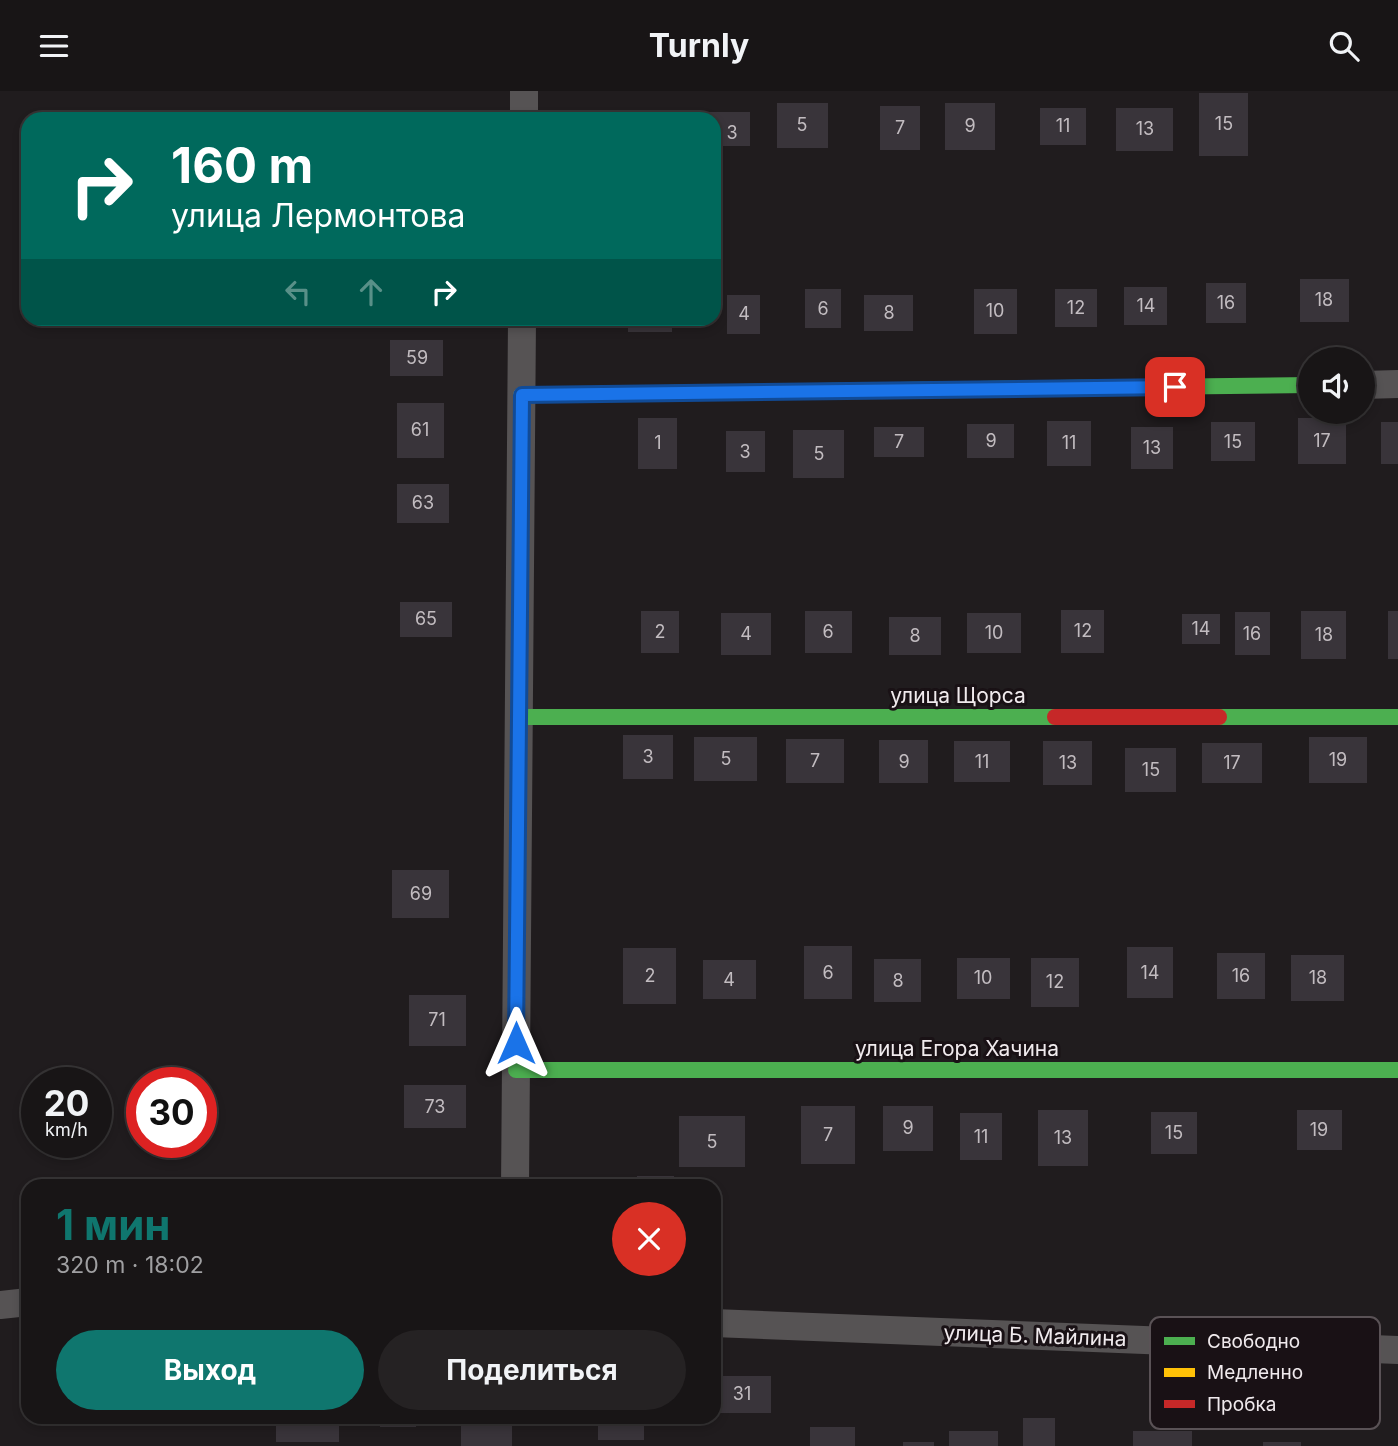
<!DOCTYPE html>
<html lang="ru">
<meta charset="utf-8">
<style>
:root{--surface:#181516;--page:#252223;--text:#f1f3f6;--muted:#9f9fa1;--line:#363435;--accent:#0f766e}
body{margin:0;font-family:Inter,sans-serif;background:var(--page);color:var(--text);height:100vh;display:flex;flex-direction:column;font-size:26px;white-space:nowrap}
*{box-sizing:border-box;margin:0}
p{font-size:23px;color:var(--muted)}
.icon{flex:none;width:38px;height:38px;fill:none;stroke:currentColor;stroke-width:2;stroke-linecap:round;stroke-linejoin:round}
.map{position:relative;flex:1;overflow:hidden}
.side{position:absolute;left:21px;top:1088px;width:700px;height:245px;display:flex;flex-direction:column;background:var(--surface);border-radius:21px;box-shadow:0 4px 10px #0003,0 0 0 2px var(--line)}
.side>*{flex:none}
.top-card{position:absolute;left:21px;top:21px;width:700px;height:214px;border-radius:21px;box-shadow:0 4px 10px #0003,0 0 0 2px var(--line);background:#00695c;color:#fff;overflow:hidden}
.controls{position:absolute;left:1298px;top:256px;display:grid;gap:14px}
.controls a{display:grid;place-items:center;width:77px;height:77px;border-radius:50%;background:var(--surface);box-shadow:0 4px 10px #0003,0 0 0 2px var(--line);font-size:35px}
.speed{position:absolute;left:21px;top:976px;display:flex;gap:14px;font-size:35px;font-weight:700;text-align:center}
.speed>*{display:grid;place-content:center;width:91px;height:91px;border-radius:50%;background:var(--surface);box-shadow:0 4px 10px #0003,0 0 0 2px var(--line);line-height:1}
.speed small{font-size:18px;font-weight:400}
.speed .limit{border:10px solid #d22;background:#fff;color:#111}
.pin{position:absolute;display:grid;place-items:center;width:60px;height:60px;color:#fff;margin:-30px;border-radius:14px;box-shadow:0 4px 10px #0006}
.me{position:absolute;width:77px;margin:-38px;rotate:0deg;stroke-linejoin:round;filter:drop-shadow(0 0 5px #0008)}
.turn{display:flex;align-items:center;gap:24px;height:147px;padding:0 35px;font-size:32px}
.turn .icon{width:91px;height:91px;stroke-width:2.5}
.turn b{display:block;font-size:49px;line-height:60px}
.lanes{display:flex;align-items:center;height:66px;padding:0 35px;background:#0003;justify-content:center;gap:35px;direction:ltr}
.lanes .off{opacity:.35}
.round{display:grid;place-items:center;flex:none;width:74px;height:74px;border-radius:37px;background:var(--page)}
.headline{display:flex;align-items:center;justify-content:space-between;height:119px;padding:0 35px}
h1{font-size:42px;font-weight:700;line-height:52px;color:var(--accent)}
.button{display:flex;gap:14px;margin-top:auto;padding:14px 35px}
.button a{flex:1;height:80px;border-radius:42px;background:var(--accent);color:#fff;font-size:28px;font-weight:700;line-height:80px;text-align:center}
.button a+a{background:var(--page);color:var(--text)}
header{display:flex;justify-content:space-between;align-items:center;height:91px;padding:0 35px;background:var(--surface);font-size:32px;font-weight:700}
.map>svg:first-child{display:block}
</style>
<header><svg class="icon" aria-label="menu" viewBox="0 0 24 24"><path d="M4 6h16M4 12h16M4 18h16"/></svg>Turnly<svg class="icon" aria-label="search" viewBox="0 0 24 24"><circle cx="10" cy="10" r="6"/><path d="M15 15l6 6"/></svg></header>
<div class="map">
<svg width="1398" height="1355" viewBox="0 0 1398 1355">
<rect width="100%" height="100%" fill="#201c1e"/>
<path fill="#39343a" d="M1199 2H1248V65H1199Z
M777 12H828V57H777Z
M945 12H995V59H945Z
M880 15H920V59H880Z
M1040 17H1086V54H1040Z
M1116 17H1173V60H1116Z
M619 21H674V28H619Z
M707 21H750V55H714V28H707Z
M1300 188H1349V231H1300Z
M1206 192H1246V232H1206Z
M1124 196H1167V234H1124Z
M805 198H841V237H805Z
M974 198H1017V243H974Z
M1055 198H1097V236H1055Z
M727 204H760V243H727Z
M864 204H913V240H864Z
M628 228H672V241H628Z
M390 249H443V285H390Z
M397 312H444V367H397Z
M638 327H677V378H638Z
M1298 327H1346V373H1298Z
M1047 330H1091V375H1047Z
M1211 331H1255V370H1211Z
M1381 331H1398V373H1381Z
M967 333H1014V367H967Z
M874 336H924V366H874Z
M1131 336H1173V378H1131Z
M793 339H844V387H793Z
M726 340H765V381H726Z
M397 393H449V432H397Z
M400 511H452V546H400Z
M1061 519H1104V562H1061Z
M641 520H679V562H641Z
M805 520H852V562H805Z
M1301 520H1346V568H1301Z
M1388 520H1398V568H1388Z
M1235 521H1270V564H1235Z
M721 522H771V564H721Z
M967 522H1021V562H967Z
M1182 523H1220V553H1182Z
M889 526H941V564H889Z
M623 644H673V688H623Z
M694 646H757V690H694Z
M1309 646H1367V692H1309Z
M786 648H844V692H786Z
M879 649H928V692H879Z
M954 650H1010V691H954Z
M1043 650H1092V694H1043Z
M1202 652H1262V692H1202Z
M1125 657H1176V701H1125Z
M392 779H449V827H392Z
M804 855H852V908H804Z
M1127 856H1173V907H1127Z
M623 857H676V913H623Z
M1217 862H1265V908H1217Z
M1291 864H1344V910H1291Z
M957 867H1010V908H957Z
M1031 867H1079V916H1031Z
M874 868H921V911H874Z
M703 869H756V908H703Z
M409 904H466V955H409Z
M404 994H466V1037H404Z
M801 1015H855V1073H801Z
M883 1015H933V1060H883Z
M1038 1019H1088V1075H1038Z
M1297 1019H1342V1059H1297Z
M1151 1021H1197V1063H1151Z
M960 1022H1002V1069H960Z
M679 1025H745V1076H679Z
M637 1085H674V1096H637Z
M714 1285H771V1322H714Z
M276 1326H339V1351H276Z
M380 1326H416V1336H380Z
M461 1326H512V1355H461Z
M598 1326H644V1349H598Z
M1023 1327H1055V1355H1023Z
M810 1336H855V1355H810Z
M949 1340H998V1355H949Z
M1133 1340H1192V1355H1133Z
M903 1351H934V1355H903Z
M1263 1351H1301V1355H1263Z"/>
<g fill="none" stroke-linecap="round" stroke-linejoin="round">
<path stroke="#565354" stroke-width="28" d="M524 28V0
M1363 294 1398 293
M515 1096 522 228
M0 1214 28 1211
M714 1232 1398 1259"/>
<path stroke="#4caf50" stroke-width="16" d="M740 301 1311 294
M519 626H1055
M1219 626H1398
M516 979H1398"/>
<path stroke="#ffc107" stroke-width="16" d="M521 304 740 301"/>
<path stroke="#c62828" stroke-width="16" d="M1055 626H1219"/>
</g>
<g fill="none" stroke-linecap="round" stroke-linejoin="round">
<g stroke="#114b97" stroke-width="18">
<path id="route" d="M516 952 522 304 1175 296"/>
</g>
<use href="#route" stroke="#1a73e8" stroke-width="12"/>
</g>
<g text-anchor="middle" stroke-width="6" stroke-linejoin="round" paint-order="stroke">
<g font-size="18" fill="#c2bcc0">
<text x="1224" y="39">15</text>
<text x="802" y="40">5</text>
<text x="970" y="41">9</text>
<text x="1063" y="41">11</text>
<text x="900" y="43">7</text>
<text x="1145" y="44">13</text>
<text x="732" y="48">3</text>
<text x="1324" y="215">18</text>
<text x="1226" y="218">16</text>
<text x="1146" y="221">14</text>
<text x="1076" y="223">12</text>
<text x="823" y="224">6</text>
<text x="995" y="226">10</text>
<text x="889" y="228">8</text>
<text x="744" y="229">4</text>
<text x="417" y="273">59</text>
<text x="420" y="345">61</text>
<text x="991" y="356">9</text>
<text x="1322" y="356">17</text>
<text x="899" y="357">7</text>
<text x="1233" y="357">15</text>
<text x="658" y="358">1</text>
<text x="1069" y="358">11</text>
<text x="1152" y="363">13</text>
<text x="745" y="367">3</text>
<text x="819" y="369">5</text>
<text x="423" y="418">63</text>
<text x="426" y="534">65</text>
<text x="1201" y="544">14</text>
<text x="1083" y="546">12</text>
<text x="660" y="547">2</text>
<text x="828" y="547">6</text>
<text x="994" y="548">10</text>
<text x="746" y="549">4</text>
<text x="1252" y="549">16</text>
<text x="1324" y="550">18</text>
<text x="915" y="551">8</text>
<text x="648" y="672">3</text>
<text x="726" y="674">5</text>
<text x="1338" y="675">19</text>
<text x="815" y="676">7</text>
<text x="904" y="677">9</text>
<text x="982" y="677">11</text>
<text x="1068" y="678">13</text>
<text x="1232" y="678">17</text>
<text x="1151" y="685">15</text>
<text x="421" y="809">69</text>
<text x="828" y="888">6</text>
<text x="1150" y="888">14</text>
<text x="650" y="891">2</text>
<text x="1241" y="891">16</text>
<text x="983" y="893">10</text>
<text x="1318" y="893">18</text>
<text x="729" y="895">4</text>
<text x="898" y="896">8</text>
<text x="1055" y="897">12</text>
<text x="437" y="935">71</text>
<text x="435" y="1022">73</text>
<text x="908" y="1043">9</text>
<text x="1319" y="1045">19</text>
<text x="1174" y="1048">15</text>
<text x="828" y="1050">7</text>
<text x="981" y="1052">11</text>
<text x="1063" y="1053">13</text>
<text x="712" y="1057">5</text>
<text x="742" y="1309">31</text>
</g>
<g font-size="21" fill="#f0eaed" stroke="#191115">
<text x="958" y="612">улица Щорса</text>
<text x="957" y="965">улица Егора Хачина</text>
<text transform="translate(1035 1245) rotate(2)" y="7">улица Б. Майлина</text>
</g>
</g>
<rect x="1150" y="1226" width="230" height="112" rx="10" fill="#191115" stroke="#5a5256" stroke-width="2"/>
<rect x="1164" y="1246" width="31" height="8" fill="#4caf50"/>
<rect x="1164" y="1277" width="31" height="9" fill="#ffc107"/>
<rect x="1164" y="1309" width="31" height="8" fill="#c62828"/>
<g font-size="19" fill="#f0eaed">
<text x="1207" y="1257">Свободно</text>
<text x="1207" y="1288">Медленно</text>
<text x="1207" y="1320">Пробка</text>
</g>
</svg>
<div class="controls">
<a><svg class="icon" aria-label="sound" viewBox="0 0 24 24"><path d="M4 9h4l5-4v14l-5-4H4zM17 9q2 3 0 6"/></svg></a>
</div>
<div class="speed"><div>20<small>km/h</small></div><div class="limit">30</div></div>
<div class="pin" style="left:1175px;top:296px;background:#d93025"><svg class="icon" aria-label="arrive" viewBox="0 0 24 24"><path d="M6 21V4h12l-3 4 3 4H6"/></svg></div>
<svg class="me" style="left:516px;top:952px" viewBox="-20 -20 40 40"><path d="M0-17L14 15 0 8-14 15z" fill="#1a73e8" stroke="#fff" stroke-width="4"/></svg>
<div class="top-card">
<div class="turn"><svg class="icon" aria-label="right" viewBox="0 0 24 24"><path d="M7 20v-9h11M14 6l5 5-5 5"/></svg><div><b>160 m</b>улица Лермонтова</div></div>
<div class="lanes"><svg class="icon off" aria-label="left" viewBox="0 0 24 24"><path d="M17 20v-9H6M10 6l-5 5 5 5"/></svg><svg class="icon off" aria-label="ahead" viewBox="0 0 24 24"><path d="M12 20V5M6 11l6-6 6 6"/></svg><svg class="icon" aria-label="right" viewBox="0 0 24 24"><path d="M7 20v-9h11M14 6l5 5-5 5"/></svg></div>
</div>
<section class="side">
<div class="headline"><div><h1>1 мин</h1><p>320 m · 18:02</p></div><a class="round" style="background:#d93025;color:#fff"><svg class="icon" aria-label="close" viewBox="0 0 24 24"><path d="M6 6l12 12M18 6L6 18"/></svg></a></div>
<div class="button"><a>Выход</a><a>Поделиться</a></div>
</section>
</div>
